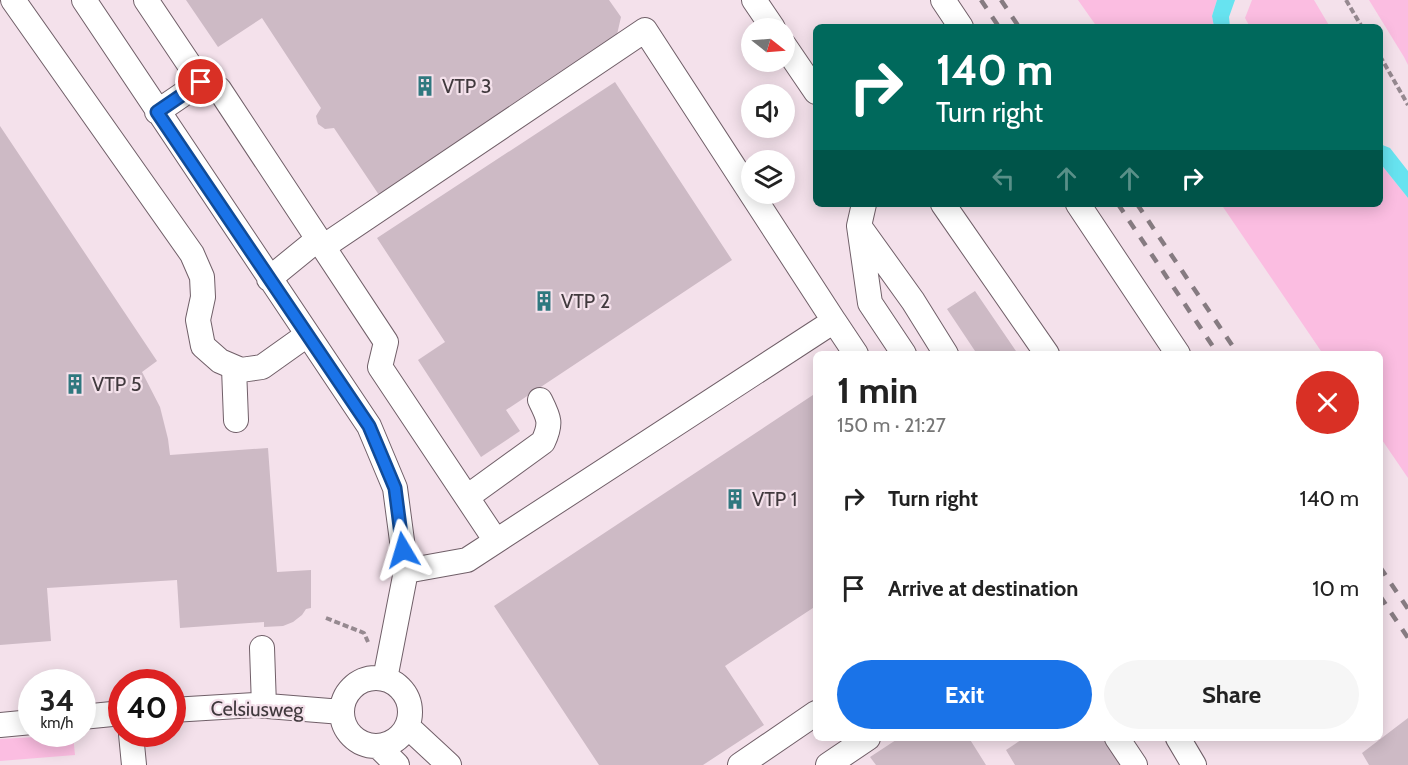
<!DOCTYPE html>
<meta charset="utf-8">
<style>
:root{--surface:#fff;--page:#f6f6f6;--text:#222;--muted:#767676;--accent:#1a73e8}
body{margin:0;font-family:Cabin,sans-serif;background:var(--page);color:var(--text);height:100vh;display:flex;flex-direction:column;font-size:22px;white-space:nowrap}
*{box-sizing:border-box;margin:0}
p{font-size:20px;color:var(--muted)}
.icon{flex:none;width:33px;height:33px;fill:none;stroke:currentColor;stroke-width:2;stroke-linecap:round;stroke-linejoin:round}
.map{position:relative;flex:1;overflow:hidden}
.drawer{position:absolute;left:813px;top:351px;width:570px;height:390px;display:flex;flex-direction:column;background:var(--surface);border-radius:9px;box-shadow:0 3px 15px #0003}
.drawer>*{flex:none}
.guide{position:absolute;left:813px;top:24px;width:570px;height:183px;border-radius:9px;box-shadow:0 3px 15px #0003;background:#00695c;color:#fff;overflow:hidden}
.needle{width:39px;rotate:107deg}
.buttons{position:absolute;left:741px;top:18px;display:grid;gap:12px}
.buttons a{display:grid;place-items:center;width:54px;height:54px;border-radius:50%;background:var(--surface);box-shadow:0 3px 15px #0003;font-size:30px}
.speed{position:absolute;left:18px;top:669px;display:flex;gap:12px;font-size:30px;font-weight:700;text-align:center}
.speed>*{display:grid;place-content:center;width:78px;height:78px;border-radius:50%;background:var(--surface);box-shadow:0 3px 15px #0003;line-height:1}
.speed small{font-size:15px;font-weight:400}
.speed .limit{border:9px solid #d22;background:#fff;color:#111}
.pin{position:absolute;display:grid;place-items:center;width:51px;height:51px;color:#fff;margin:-26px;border:3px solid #fff;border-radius:50%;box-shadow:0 2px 6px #0007}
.me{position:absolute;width:66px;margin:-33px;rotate:353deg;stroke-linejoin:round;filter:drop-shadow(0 0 4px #0008)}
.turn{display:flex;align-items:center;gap:21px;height:126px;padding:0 24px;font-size:27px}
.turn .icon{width:78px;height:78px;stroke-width:2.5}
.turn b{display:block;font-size:42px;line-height:51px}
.lanes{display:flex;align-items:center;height:57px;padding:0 24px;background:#0003;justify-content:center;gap:30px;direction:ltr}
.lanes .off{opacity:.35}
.round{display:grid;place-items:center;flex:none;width:63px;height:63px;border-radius:32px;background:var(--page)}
.summary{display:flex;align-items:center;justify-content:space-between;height:102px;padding:0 24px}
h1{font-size:36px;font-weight:700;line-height:45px}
.button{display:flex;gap:12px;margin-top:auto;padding:12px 24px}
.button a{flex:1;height:69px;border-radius:36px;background:var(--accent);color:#fff;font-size:24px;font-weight:700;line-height:69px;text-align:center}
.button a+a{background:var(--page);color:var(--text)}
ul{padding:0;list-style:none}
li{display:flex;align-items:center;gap:18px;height:90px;padding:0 24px}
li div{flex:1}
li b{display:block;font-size:22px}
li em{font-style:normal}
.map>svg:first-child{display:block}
</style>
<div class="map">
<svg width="1408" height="765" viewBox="0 0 1408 765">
<rect width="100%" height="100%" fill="#f4e1eb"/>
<path fill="#fbbde1" d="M1078 0H1217L1212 16 1214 27H1097Z
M1252 0H1314L1330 27H1250L1245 18Z
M1369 0H1408V65L1404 57Z
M1380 163 1408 198V478L1380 437V354H1323L1221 204H1380Z
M73 735 75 755 0 761V739Z"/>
<path fill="#67e3f0" d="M1217 0H1235L1229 17 1230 27H1214L1212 16Z
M1380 144 1390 148 1408 171V198L1380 163Z"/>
<path fill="#cdbac5" d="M186 0H609L621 17 616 39 379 195 334 128 325 129 318 124 316 116 321 108 262 18 218 47Z
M615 82 732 260 506 410 520 431 481 457 418 360 445 342 377 238Z
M0 126 157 361 142 372 160 407 168 439 170 455 268 448 277 572 311 570V608L306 609 302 615 293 622 283 626 264 627V622L180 628 177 580 47 588 51 641 0 645Z
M975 291 1018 354H977L947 309Z
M816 393V606L725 666 764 725 703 765H599L494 606Z
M1408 718V765H1369L1362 753Z
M899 738H969L986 765H876L870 757Z
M1024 738H1106L1124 765H1015L1006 750Z"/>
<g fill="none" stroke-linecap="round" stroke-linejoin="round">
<g stroke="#705f68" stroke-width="26">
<path id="minor" d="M13 0 192 254 202 277 203 297 198 320 203 346 220 361 241 370 262 367 307 335
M84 0 369 426 395 488 406 571 385 679
M146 0 201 82 219 89 386 342 380 367 496 541
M754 0 773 28
M943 0 961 27
M784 45 816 92
M157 112 201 82
M864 204 859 226 870 303 904 354
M943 204 1047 354
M1078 204 1178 354
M862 230 913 301 946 354
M323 247 645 30 834 321
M269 279 318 239
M234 368 236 420
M467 497 543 442C552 423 549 418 540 400
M406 571 467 560 834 321 856 354
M262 648 264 706
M342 712a34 34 0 1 1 68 0a34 34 0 1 1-68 0Z
M172 710 255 705 342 712
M82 717 122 713
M0 725 32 722
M407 726 449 765
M131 734 134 765
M1117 738 1135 765
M1178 738 1194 765
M378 746 397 765
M740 765 816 713
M828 765 868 738"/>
</g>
<path stroke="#968990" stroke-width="4" stroke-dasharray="6 3" stroke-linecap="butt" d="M1346 0 1362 27
M1380 56 1408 105
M326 618 364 633 368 642"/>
<use href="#minor" stroke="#fff" stroke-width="24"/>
<path stroke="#867b81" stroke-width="4.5" stroke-dasharray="10 10" stroke-linecap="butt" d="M981 0 999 27
M1001 0 1019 27
M1118 204 1218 354
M1137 204 1238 354
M1380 567 1408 609
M1380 596 1408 638"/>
</g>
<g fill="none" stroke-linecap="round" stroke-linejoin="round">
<g stroke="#114b97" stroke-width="15">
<path id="route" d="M201 82 157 112 369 426 395 488 403 550"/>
</g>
<use href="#route" stroke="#1a73e8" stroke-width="10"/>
</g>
<defs>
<g id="building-bare" transform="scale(1.62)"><path d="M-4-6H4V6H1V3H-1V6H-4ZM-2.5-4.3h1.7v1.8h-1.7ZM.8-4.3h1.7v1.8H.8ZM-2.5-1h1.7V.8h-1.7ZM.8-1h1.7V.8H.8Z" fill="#2f787f" stroke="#f4e1eb" stroke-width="2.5" paint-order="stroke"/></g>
</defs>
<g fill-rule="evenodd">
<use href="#building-bare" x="425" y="86"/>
<use href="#building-bare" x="544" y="301"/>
<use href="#building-bare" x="75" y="384"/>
<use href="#building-bare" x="735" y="499"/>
</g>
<g text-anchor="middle" stroke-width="4.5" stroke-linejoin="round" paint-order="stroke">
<g font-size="20" fill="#40393d" stroke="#f4e1eb" text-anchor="start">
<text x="442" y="93">VTP 3</text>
<text x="561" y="308">VTP 2</text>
<text x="92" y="391">VTP 5</text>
<text x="752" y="506">VTP 1</text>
</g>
<g font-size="20" fill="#40393d" stroke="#f4e1eb">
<text transform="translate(257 709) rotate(1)" y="7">Celsiusweg</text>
</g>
</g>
</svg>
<div class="buttons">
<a><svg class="needle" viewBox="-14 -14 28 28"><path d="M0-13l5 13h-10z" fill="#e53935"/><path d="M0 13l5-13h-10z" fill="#767676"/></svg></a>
<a><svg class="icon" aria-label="sound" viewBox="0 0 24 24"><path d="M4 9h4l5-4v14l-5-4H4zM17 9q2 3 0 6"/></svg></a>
<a><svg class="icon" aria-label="layers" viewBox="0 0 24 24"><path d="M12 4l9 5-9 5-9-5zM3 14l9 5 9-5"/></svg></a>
</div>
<div class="speed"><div>34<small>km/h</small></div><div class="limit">40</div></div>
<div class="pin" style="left:201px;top:82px;background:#d93025"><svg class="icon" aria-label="arrive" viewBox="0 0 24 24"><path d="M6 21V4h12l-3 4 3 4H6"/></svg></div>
<svg class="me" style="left:403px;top:550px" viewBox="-20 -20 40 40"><path d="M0-17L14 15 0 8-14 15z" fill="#1a73e8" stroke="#fff" stroke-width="4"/></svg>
<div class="guide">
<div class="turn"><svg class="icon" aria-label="right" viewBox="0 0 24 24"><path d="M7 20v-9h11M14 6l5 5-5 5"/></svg><div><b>140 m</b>Turn right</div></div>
<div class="lanes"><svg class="icon off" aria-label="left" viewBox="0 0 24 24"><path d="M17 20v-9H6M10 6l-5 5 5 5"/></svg><svg class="icon off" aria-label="ahead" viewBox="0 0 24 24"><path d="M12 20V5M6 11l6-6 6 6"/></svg><svg class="icon off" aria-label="ahead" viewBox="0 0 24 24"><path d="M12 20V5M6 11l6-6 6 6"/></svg><svg class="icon" aria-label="right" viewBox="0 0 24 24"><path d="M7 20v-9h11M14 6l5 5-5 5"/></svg></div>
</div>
<section class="drawer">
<div class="summary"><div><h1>1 min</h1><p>150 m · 21:27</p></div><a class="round" style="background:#d93025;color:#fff"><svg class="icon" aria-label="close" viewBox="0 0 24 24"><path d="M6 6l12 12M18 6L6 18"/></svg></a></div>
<ul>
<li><svg class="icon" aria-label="right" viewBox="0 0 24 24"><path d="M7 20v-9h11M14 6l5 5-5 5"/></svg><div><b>Turn right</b></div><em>140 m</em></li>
<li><svg class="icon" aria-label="arrive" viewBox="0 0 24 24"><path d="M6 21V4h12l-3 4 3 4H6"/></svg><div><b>Arrive at destination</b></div><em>10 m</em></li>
</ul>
<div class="button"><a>Exit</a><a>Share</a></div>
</section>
</div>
